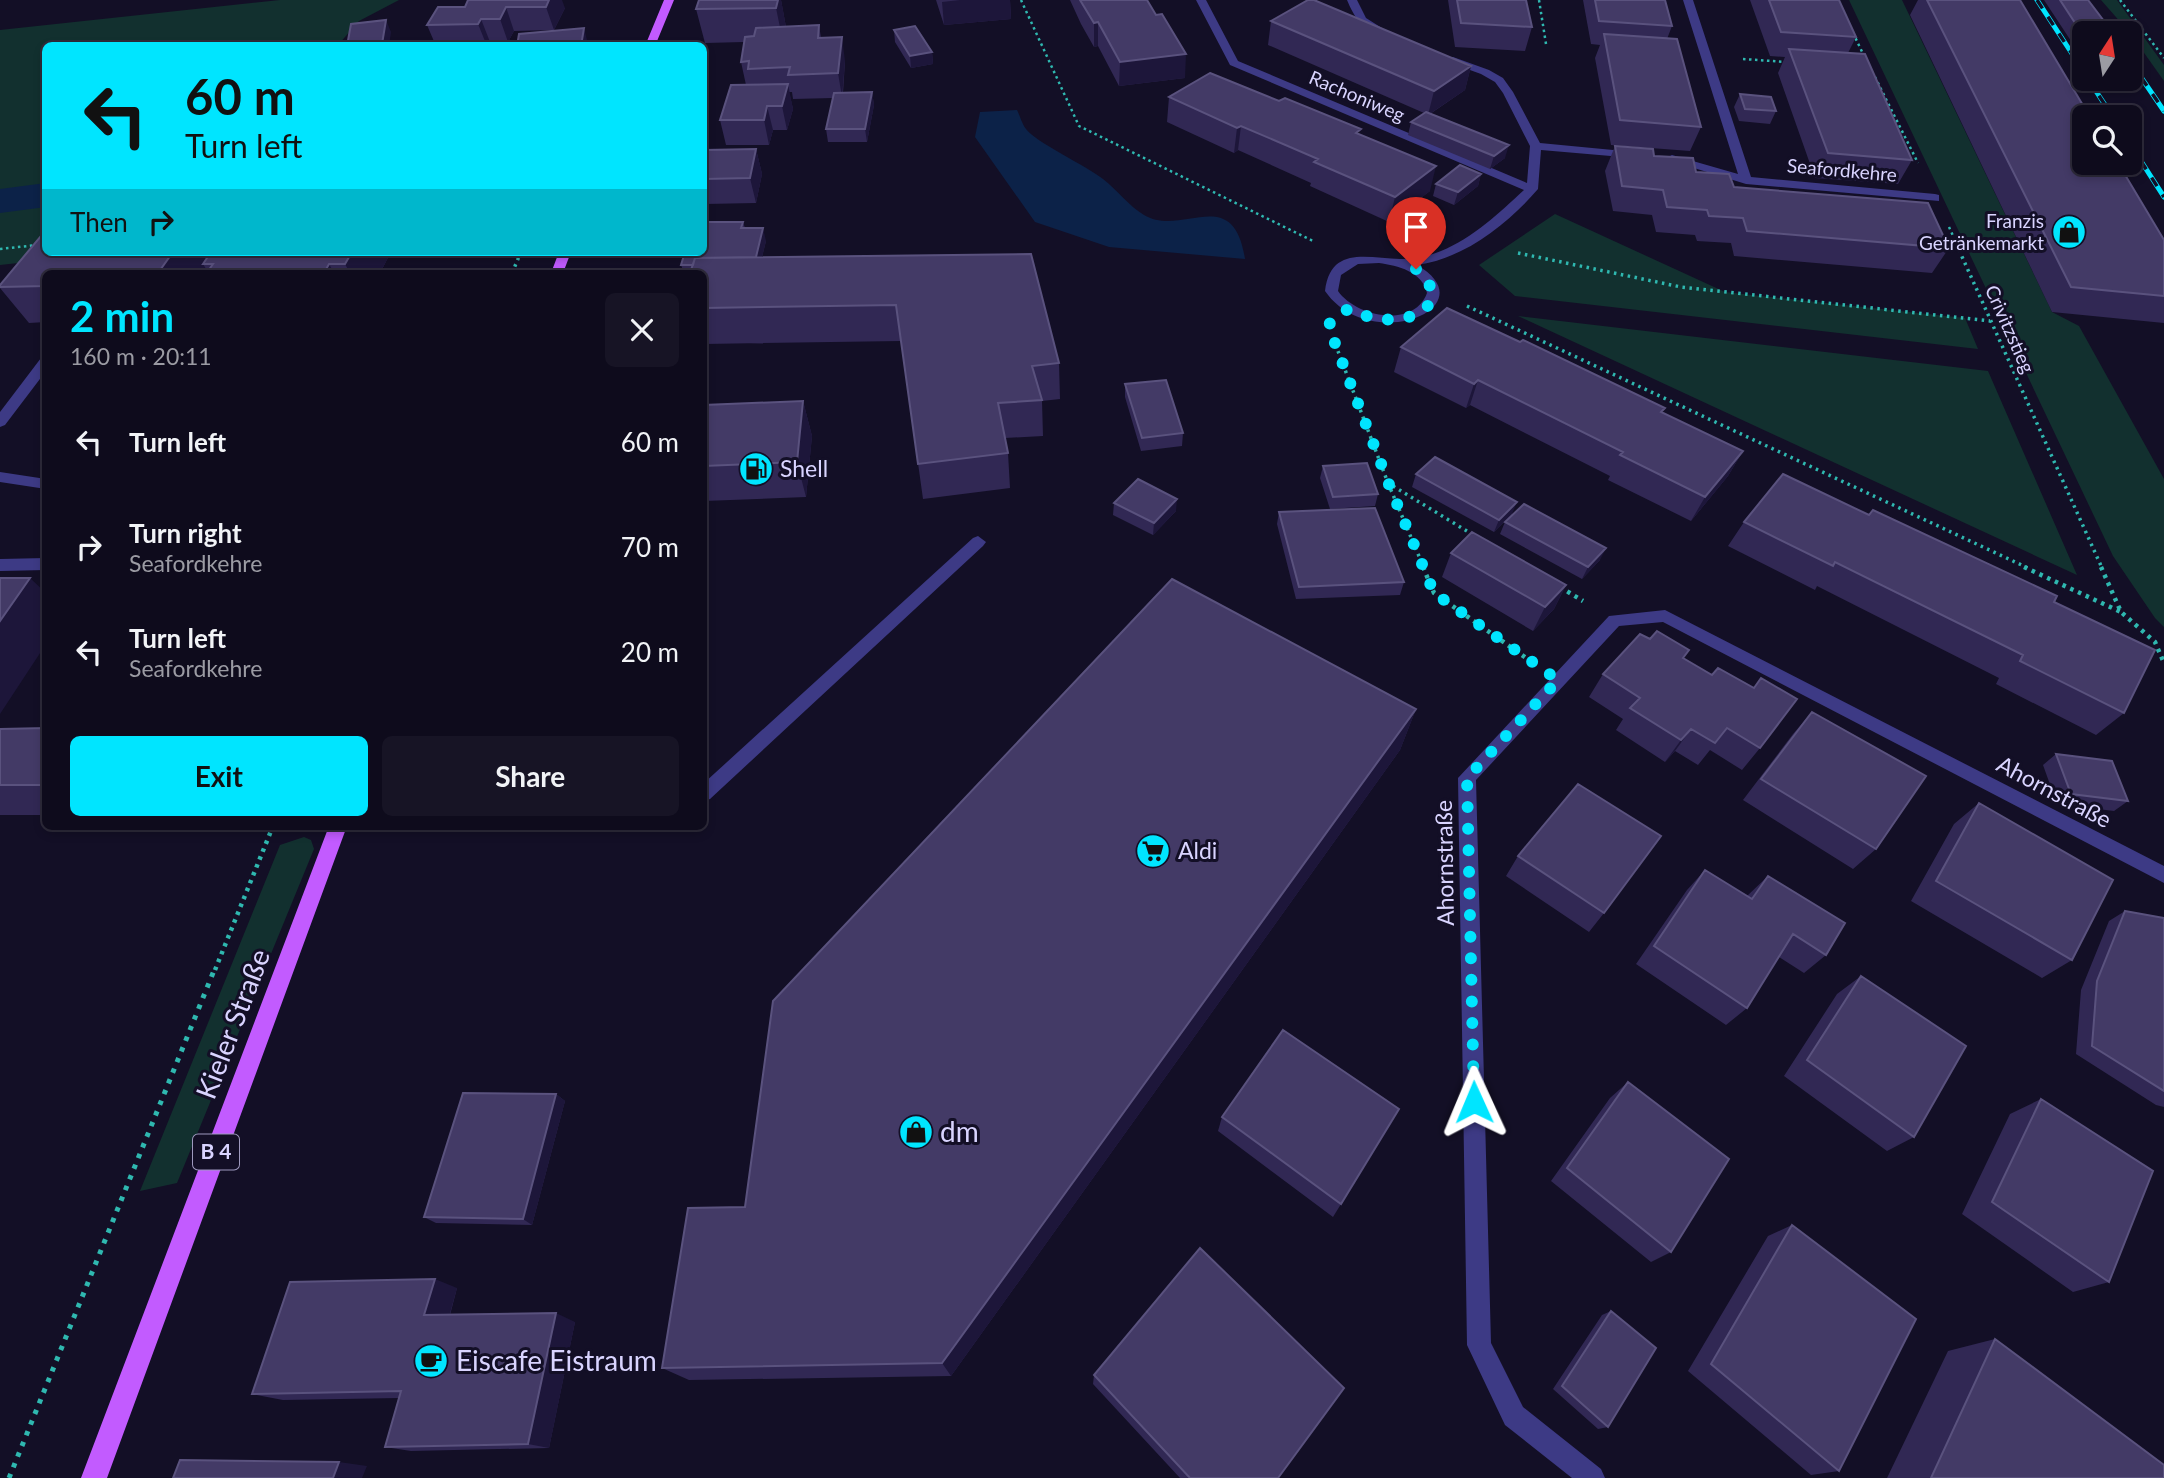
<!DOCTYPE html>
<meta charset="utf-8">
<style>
:root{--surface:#0e0b1c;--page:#171425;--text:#f1f3f6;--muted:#9b9ba3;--line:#2e2b3b;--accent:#00e5ff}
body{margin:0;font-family:Lato,sans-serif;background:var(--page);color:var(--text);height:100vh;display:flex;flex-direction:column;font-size:26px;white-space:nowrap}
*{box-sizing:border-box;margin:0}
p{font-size:23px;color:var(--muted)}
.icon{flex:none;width:38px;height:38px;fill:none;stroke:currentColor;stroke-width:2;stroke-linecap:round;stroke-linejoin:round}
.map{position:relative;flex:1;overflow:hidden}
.sheet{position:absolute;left:42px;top:270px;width:665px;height:560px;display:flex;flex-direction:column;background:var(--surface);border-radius:10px;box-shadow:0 4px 10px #0003,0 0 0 2px var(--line)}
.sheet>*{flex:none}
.hud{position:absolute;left:42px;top:42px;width:665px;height:214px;border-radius:10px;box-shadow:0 4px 10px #0003,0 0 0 2px var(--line);background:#00e5ff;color:#111;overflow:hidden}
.needle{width:46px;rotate:12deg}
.buttons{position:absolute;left:2072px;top:21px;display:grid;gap:14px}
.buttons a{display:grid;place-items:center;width:70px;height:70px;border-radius:10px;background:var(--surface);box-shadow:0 4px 10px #0003,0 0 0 2px var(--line);font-size:35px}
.pin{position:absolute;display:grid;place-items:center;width:60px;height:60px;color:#fff;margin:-72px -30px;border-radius:50% 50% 50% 0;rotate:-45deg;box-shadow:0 0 7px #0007}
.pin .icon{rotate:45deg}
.me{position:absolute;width:77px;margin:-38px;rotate:359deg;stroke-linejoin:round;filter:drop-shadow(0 0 5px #0008)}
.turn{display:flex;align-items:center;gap:24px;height:147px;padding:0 28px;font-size:32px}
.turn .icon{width:91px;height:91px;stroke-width:2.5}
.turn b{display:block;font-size:49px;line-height:60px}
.then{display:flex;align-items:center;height:66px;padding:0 28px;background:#0003;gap:14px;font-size:26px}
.round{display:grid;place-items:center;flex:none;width:74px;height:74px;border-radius:10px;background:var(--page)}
.headline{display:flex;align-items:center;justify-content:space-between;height:119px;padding:0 28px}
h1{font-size:42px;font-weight:700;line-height:52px;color:var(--accent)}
.cta{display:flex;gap:14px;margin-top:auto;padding:14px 28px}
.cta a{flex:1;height:80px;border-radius:10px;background:var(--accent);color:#111;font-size:28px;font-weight:700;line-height:80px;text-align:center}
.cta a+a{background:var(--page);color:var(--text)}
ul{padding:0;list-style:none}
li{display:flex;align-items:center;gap:21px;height:105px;padding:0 28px}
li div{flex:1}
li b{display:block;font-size:26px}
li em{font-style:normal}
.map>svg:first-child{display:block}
</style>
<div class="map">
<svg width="2164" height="1478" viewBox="0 0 2164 1478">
<rect width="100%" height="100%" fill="#130f26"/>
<path fill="#12302f" d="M280 0H399L359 21 338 45 46 46V252H117L0 265V30Z
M1849 0H1902L2052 312 2079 326 2164 479V627L2155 618 2113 556Z
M2101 0H2117L2164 65V81L2130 33Z
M1555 214 1725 292 1965 318 1978 349 1515 296 1479 265Z
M1518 316 1988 371 2077 575Z
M304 837 311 840 314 849 177 1183 140 1191 280 845Z"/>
<path fill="#0c2248" d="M1017 110C1020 116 1022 124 1026 129 1035 142 1087 166 1103 179 1117 190 1129 206 1144 215 1182 238 1233 182 1245 259L1109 247 1035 222 975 137 980 112Z"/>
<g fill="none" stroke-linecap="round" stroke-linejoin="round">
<path fill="#0c2248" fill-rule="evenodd" d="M46 183V207L0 213V189Z"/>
<path stroke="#2fb8b0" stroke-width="2.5" stroke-dasharray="2.5 3.5" stroke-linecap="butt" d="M1021 0 1079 126 1315 242
M1539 0 1546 44
M2120 0 2164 58
M1853 33 1866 60
M1743 59 1786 62
M1875 77 1918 163
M1949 227 1960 251
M0 249 46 244"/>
<path stroke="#2fb8b0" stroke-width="3.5" stroke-dasharray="2.5 4.5" stroke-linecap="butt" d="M1959 250 2102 568
M1518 253 1681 287 1990 321
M512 273 521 252
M1467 306 2028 568
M1333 338 1388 483 1475 536
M1388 483 1424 568"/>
<path stroke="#2fb8b0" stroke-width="4.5" stroke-dasharray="3.5 5" stroke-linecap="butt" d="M1423 567 1434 593 1529 660
M2024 567 2121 612
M2101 567 2121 612 2155 642 2164 663
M1560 587 1583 601
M215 970 273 826"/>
<path stroke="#2fb8b0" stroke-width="5" stroke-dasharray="4.5 7" stroke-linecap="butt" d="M9 1478 215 968"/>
<path fill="#3d3a85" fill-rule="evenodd" d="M1196 0H1206L1238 61 1527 183 1530 146 1503 93 1495 82 1481 74 1445 61V57H1453L1489 70 1503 78 1513 92 1540 143 1634 152 1640 155 1634 158 1541 150 1538 189C1508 224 1463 259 1417 265 1489 307 1370 356 1325 291 1331 243 1372 260 1403 259 1416 259 1429 256 1441 251 1473 238 1499 213 1524 190L1230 65ZM1379 263C1398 266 1422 271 1427 293 1414 329 1356 317 1338 291L1341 275 1358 264Z
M1347 0H1357L1366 18 1385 30V34C1365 35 1354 17 1347 0Z
M1683 0H1693L1751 177 1935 194 1939 195V201L1746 184 1668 160 1666 158 1672 155 1738 174Z
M46 357V371L5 425 0 427V412L41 358Z
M0 472 46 479V489L0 482Z
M978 536 986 542 983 546 710 799 704 801V783L973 538Z
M46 558V570L0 571V559Z
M1665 610 2164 866V883L1663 622 1619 626 1476 780 1491 1343 1523 1407 1601 1469 1605 1478H1572L1505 1425 1467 1345 1458 778 1609 616Z"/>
<path fill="#c25bff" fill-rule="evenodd" d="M664 0H674L655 46H645Z
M559 252H571L563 273H551Z
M329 826H347L107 1478H81Z"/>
<g stroke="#00e5ff" stroke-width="5">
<path id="rail" d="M2037 0 2084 72
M2130 61 2164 111
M2088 79 2113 117
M2130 144 2164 197"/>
</g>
<use href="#rail" stroke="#130f26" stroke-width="3.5" stroke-dasharray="10" stroke-linecap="butt"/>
</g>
<path fill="#312854" d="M468 0 565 8 554 30 514 31 508 42H490L489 46H436L427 25 465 7Z
M781 0 786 27 819 25 821 38 845 61 843 93 872 92 874 105 867 142H828L826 129 833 98 793 99 792 92H789L793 109 787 130H773L769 145H726L720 120 746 85 741 62 744 42 705 43 696 9Z
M936 0H1010L1011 19 944 25Z
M1070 0H1147L1185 78 1119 86 1098 46 1094 47 1081 24Z
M1448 0H1526L1532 27 1525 51 1455 47Z
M1583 0H1665L1672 26 1667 39 1701 127 1690 151 1611 145 1595 58 1600 45 1591 44Z
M1750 0H1839L1856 37 1848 53 1912 160 1898 184 1815 178 1778 73 1785 57 1770 56Z
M1918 0H2020L2164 240V323L2052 312 1910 15Z
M2044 0H2088L2113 33H2084V45L2073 44Z
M1271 21 1471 66 1465 90 1430 114 1505 158 1490 169 1408 135 1411 122 1424 113 1268 45Z
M894 30 932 52 933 64 911 68 895 42Z
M1740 94 1776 111 1770 124 1739 121 1734 107Z
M1169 97 1360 134 1430 191 1389 222 1310 186 1311 183 1238 150 1234 153 1167 122Z
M1615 146 1654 156 1734 187 1949 248 1932 273 1734 256 1731 243 1697 241 1695 235 1656 232 1652 215 1613 211 1605 171Z
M756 149 762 174 756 203 705 204 704 199V158Z
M1481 174 1478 186 1454 205 1433 196 1436 184Z
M743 222 745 228 766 241 762 257 1059 363 1060 399 1042 401 1043 436 1005 438 1008 453 1010 488 923 499 901 341 704 344V273H684L681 265Z
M46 252H391L380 273H46V322L29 323 0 288V285Z
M1401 347 1662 413 1743 451 1728 476 1691 521 1608 480 1610 476 1470 405 1466 408 1394 372Z
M1125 384 1183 433 1182 446 1141 451 1125 397Z
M803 401 812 436 806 497 704 501V405Z
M1323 466 1378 494 1375 506 1330 509 1320 478Z
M1416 474 1512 514 1494 532 1412 487Z
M1114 503 1176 511 1153 535 1113 515Z
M1279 512 1404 582 1400 595 1296 599 1277 524Z
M1505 522 1600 560 1582 579 1500 534Z
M1744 522 2054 602 2124 713 2096 735 1996 684 1999 678 1817 586 1815 590 1728 546Z
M1451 553 1566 585 1554 609 1533 631 1442 577Z
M1684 659 1760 748 1742 770 1710 750 1698 765 1675 751 1665 762 1616 730 1623 719 1589 697 1603 674Z
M1416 709 1400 750 951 1376 689 1380 662 1368 745 1207Z
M1812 712 1876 849 1853 869 1743 800 1793 734Z
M46 728V815H0V729Z
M2056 754 2128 801 2114 811 2057 804 2043 765Z
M1979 803 2072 960 2042 978 1911 901 1954 824Z
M1518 856 1604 913 1589 932 1506 876Z
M1705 870 1747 896 1768 876 1826 955 1804 973 1779 957 1747 1008 1726 1025 1636 964 1687 890Z
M2125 911 2164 918V1107L2156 1105 2076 1054 2081 990 2109 921Z
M1861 976 1914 1137 1887 1151 1784 1076 1837 994Z
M1628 1082 1671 1252 1651 1262 1551 1181 1610 1098Z
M556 1094 565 1101 532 1225 436 1223 424 1217Z
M2041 1099 2109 1282 2073 1292 1962 1214 2010 1114Z
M1222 1117 1341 1204 1333 1217 1218 1131Z
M1792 1225 1839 1471 1811 1475 1688 1371 1768 1236Z
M457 1288 450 1315 575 1322 549 1448 411 1451 385 1447 399 1398 283 1400 252 1394Z
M1611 1311 1608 1427 1598 1429 1553 1389 1602 1315Z
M1995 1339 2164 1478H1887L1948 1351Z
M1094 1375 1278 1478H1180L1093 1384Z"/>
<path fill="#1d163a" d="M549 0H562L565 8 554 30 546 7Z
M778 0H781L786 27 783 42 776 8Z
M960 0H1010L1011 19 944 25 942 2Z
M506 7 514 31 508 42 500 19Z
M481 19 490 42 489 46H487L478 24Z
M386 20 391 32 389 46H365Z
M1098 22V46L1094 47V23Z
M584 28 587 40V46H581Z
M842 37 845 61 842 97 838 73Z
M932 52 933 64 911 68 910 56Z
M1186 54 1185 78 1119 86 1120 62Z
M1471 66 1465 90 1428 115 1434 91Z
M788 84 793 109 787 130 782 106Z
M872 92 874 105 867 142 865 129Z
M767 106 773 130 769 145 764 120Z
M1241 126 1238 150 1234 153 1237 128Z
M1509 145 1505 158 1490 169 1494 156Z
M756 149 762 174 756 203 750 178Z
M1436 166 1430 191 1389 222 1395 197Z
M1481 174 1478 186 1454 205 1458 192Z
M763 228 766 241 757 277 754 264Z
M173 252H214L203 264 208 272 207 273H158Z
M352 252H391L380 273H350L345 264Z
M329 264 334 273H324Z
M1478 380 1470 405 1466 408 1474 384Z
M803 401 812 436 806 497 797 462Z
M1743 451 1728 476 1691 521 1705 497Z
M1177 499 1176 511 1153 535 1154 523Z
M1517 502 1512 514 1494 532 1499 520Z
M1606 548 1600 560 1582 579 1588 567Z
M30 578 46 593V644L0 714V621Z
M1566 585 1554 609 1533 631 1545 607Z
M1416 709 1400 750 951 1376 942 1363Z
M1691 729 1675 751 1665 762 1681 740Z
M556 1094 565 1101 532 1225 523 1219Z
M435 1279 457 1288 447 1324 424 1315Z
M556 1313 575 1322 549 1448 528 1444Z
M339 1462 367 1466 362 1478H333Z"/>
<path fill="#433a66" stroke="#5a527e" stroke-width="2" d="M468 0H549L546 7H506L500 19H481L478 24 427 25 438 7H465Z
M699 0H778L776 8 696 9Z
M1080 0H1147L1156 15 1162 14 1186 54 1120 62 1098 22 1094 23Z
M1308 0H1314L1471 66 1434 91 1271 21Z
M1457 0H1526L1532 27 1461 23Z
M1595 0H1665L1672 26 1599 21Z
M1769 0H1839L1856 37 1781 32Z
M1927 0H2020L2090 117H2084V163H2118L2164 240V296L2071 287Z
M2060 0H2088L2113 33 2081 32Z
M386 20 382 44 365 46H347L351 24Z
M819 25 818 38 842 37 838 73 788 75 790 67 748 69 749 61 741 62 745 37 754 36 756 28Z
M915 26 932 52 910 56 894 30Z
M584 28 581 46H517L519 34Z
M1604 34 1677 39 1701 127 1620 120Z
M1789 49 1865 54 1912 160 1828 153Z
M1210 73 1279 101 1285 98 1361 129 1356 133 1436 166 1395 197 1314 162 1318 159 1241 126 1237 128 1169 97Z
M788 84 782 106H767L764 120H720L731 85Z
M872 92 865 129H826L834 93Z
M1740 94 1771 97 1776 111 1745 109Z
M1426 112 1509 145 1494 156 1411 122Z
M1615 146 1653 149 1654 156 1693 158 1696 172 1729 174 1734 187 1928 203 1949 248 1747 231 1743 218 1709 216 1707 210 1667 207 1663 190 1622 186Z
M756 149 750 178 704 179V158L705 150Z
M1460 165 1481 174 1458 192 1436 184Z
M704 222H743L741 228H763L756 257 695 258 693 265H681L685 252H704Z
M46 230V252H173L158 273H46V286L0 287V285Z
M211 252H352L345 264H329L324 273H192L193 271H208L213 264H203Z
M1031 254 1059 363 1032 366 1042 400 998 403 1008 453 918 464 896 305 704 308V273H690L695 258Z
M1447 308 1520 342 1523 340 1665 408 1661 412 1743 451 1705 497 1620 455 1623 452 1478 380 1474 384 1401 347Z
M1166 380 1183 433 1142 438 1125 384Z
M803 401 797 462 704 466V405Z
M1435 457 1517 502 1499 520 1416 474Z
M1367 463 1378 494 1333 497 1323 466Z
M1783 474 1869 515 1873 510 2057 596 2054 602 2155 650 2124 713 2020 661 2023 655 1835 562 1833 566 1744 522Z
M1138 479 1177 499 1154 523 1114 503Z
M1524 504 1606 548 1588 567 1505 522Z
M1375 508 1404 582 1299 587 1279 512Z
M1472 532 1566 585 1545 607 1451 553Z
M0 578H30L0 621Z
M1172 579 1416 709 942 1363 662 1368 688 1208 745 1207 773 1001Z
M1657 631 1689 650 1683 658 1712 675 1718 668 1754 688 1761 678 1797 699 1760 748 1727 728 1715 743 1691 729 1681 740 1630 708 1640 698 1603 674 1640 634 1650 639Z
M1812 712 1926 776 1876 849 1761 779Z
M46 728V785H0V729Z
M2056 754 2112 761 2128 801 2071 794Z
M1578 784 1661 836 1604 913 1518 856Z
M1979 803 2113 880 2072 960 1936 881Z
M1705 870 1752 899 1768 876 1845 923 1826 955 1793 934 1747 1008 1654 946Z
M2125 911 2164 918V1091L2092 1046 2097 981Z
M1861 976 1966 1046 1914 1137 1807 1060Z
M1283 1030 1399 1109 1341 1204 1222 1117Z
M1628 1082 1729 1159 1671 1252 1567 1168Z
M463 1093 556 1094 523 1219 424 1217Z
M2041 1099 2153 1171 2109 1282 1992 1202Z
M1792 1225 1916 1319 1839 1471 1711 1364Z
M1200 1248 1344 1388 1278 1478H1190L1094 1375Z
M435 1279 424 1315 556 1313 528 1444 385 1447 401 1391 252 1394 290 1282Z
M1611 1311 1656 1348 1608 1427 1562 1386Z
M1995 1339 2164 1465V1478H1931Z
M180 1460 339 1462 333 1478H173Z"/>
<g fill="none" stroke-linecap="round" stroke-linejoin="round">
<path stroke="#00e5ff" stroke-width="12" stroke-dasharray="0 21.6" d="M1416 269C1445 293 1431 316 1397 319 1380 321 1364 316 1348 309L1328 325 1388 482 1434 593 1558 680 1467 778 1474 1102"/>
</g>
<defs>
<g id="shop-disc" transform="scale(1.75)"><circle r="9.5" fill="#00e5ff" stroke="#130f26"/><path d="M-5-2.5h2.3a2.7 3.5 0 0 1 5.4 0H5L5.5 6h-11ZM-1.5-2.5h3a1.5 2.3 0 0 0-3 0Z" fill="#111"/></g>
<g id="fuel-disc" transform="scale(1.75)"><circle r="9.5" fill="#00e5ff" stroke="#130f26"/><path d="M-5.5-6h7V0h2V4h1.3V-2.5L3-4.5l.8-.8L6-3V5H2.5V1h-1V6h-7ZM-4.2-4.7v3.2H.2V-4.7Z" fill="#111"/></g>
<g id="supermarket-disc" transform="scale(1.75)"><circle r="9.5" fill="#00e5ff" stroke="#130f26"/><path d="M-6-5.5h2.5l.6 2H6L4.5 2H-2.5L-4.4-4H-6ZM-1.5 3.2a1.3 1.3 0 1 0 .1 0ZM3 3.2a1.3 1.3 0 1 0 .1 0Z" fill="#111"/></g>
<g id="cafe-disc" transform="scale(1.75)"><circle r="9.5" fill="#00e5ff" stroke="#130f26"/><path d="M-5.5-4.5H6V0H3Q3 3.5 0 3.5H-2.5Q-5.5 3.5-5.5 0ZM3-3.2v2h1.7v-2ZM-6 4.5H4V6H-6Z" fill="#111"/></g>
</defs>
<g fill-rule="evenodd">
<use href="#shop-disc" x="2069" y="232"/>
<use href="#fuel-disc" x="756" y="469"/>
<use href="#supermarket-disc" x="1153" y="851"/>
<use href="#shop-disc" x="916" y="1132"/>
<use href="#cafe-disc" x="431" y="1361"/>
</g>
<g text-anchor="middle" stroke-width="6" stroke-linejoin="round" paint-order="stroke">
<g font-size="19" fill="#d9d4ff" stroke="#130f26">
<text transform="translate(1357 96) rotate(23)" y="7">Rachoniweg</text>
<text transform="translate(1842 170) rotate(5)" y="7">Seafordkehre</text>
<text transform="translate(2010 329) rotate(66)" y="7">Crivitzstieg</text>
</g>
<g font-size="19" fill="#d9d4ff" stroke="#130f26" text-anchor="end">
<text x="2044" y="228">Franzis<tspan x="2044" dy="22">Getränkemarkt</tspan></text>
</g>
<rect fill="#130f26" stroke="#9e99be" stroke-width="2" x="193" y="1134.5" width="46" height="35" rx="5"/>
<g font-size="21" font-weight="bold" fill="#d9d4ff">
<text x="216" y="1159">B 4</text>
</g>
<g font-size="23" fill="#d9d4ff" stroke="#130f26" text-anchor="start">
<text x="780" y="477">Shell</text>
<text x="1178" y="859">Aldi</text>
</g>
<g font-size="23" fill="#d9d4ff" stroke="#130f26">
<text transform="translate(2054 792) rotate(28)" y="8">Ahornstraße</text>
<text transform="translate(1445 863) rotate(-91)" y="8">Ahornstraße</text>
</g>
<g font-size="28" fill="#d9d4ff" stroke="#130f26">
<text transform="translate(233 1024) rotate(-69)" y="10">Kieler Straße</text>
</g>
<g font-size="28" fill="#d9d4ff" stroke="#130f26" text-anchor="start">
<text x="940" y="1142">dm</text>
<text x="456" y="1371">Eiscafe Eistraum</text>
</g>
</g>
</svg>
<div class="buttons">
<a><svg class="needle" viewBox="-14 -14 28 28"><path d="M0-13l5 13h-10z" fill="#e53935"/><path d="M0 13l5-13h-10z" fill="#9b9ba3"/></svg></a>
<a><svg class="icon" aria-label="search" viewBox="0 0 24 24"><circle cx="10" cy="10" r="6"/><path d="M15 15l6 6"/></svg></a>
</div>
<div class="pin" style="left:1416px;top:269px;background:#d93025"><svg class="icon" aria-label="arrive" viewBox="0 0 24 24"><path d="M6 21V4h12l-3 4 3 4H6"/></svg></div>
<svg class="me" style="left:1474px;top:1102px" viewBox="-20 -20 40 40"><path d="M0-17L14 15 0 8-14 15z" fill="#00e5ff" stroke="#fff" stroke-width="4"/></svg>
<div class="hud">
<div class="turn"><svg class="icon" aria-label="left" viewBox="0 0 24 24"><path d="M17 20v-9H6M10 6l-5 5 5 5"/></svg><div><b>60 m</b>Turn left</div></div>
<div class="then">Then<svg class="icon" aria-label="right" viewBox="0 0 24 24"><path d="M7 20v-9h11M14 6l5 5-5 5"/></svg></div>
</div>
<section class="sheet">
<div class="headline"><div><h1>2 min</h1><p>160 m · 20:11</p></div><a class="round"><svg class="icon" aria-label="close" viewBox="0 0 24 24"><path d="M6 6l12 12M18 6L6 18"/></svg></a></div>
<ul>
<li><svg class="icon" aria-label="left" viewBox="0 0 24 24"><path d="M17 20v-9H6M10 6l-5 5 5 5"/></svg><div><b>Turn left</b></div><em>60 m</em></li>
<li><svg class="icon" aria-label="right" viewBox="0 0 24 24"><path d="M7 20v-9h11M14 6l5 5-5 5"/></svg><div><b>Turn right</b><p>Seafordkehre</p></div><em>70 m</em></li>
<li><svg class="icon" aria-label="left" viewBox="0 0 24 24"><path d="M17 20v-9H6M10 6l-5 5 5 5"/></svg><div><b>Turn left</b><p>Seafordkehre</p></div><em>20 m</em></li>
</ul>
<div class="cta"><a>Exit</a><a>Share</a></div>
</section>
</div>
